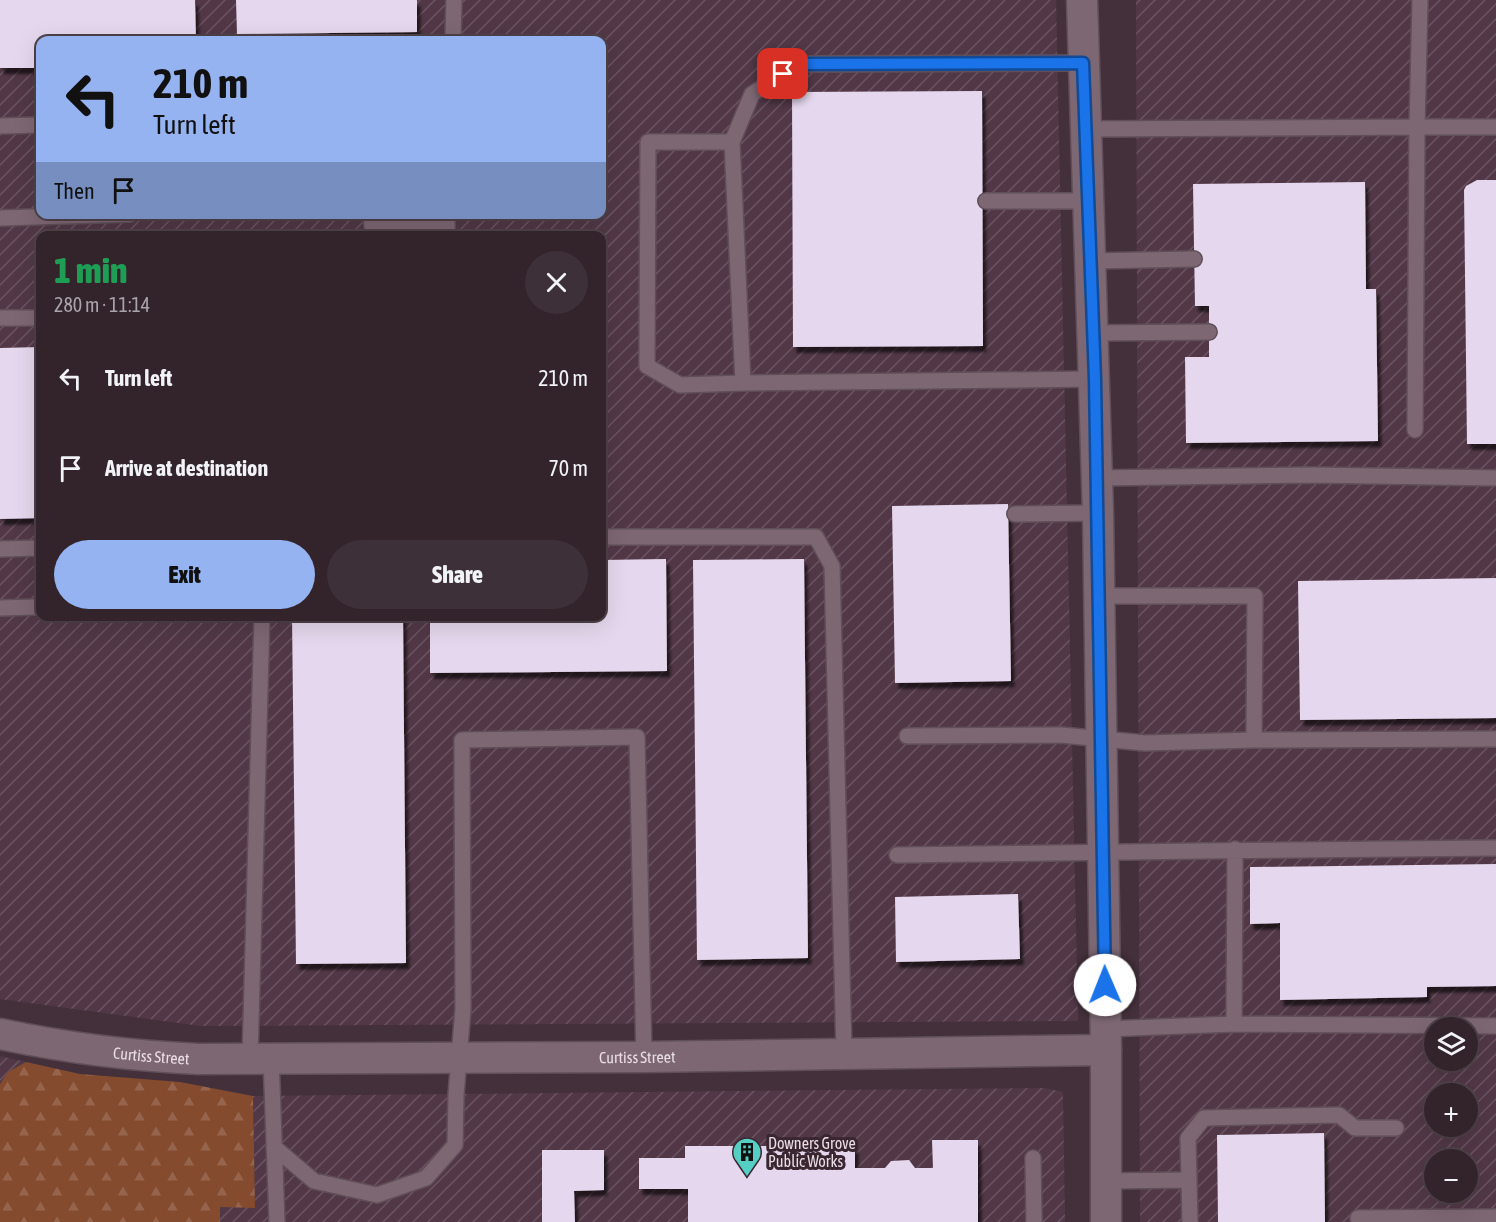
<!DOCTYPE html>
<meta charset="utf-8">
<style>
:root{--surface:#33242c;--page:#3e3038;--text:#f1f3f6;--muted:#a9a4a9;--line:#4e4148;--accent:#95b2f1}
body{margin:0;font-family:"Asap Condensed",sans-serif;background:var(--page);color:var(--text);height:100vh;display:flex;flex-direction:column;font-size:22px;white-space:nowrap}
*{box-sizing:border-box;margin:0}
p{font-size:20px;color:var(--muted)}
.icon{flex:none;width:33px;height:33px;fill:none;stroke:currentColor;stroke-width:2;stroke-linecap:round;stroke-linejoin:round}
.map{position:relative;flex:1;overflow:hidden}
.side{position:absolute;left:36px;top:231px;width:570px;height:390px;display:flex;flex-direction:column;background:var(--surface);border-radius:12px;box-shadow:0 6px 24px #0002,0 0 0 2px var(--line)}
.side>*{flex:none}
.top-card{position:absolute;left:36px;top:36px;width:570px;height:183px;border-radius:12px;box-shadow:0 6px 24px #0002,0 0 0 2px var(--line);background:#95b2f1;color:#111;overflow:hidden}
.controls{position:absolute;left:1424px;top:1017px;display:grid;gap:12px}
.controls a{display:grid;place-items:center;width:54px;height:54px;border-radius:50%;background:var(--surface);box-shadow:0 6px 24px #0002,0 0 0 2px var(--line);font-size:30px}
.pin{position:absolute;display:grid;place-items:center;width:51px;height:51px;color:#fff;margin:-26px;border-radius:12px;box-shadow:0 3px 9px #0006}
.me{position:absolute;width:66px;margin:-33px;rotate:359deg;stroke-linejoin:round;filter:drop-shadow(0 0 4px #0008)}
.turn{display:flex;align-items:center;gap:21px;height:126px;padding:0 18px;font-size:27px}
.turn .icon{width:78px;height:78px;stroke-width:2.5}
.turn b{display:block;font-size:42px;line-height:51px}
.then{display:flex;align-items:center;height:57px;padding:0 18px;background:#0003;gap:12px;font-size:22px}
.round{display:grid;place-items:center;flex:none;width:63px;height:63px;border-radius:32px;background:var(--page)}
.head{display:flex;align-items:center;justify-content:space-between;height:102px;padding:0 18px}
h1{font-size:36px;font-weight:800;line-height:45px;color:#1e9e55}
.primary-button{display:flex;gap:12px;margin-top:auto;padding:12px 18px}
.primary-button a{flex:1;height:69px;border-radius:36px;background:var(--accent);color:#111;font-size:24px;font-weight:800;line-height:69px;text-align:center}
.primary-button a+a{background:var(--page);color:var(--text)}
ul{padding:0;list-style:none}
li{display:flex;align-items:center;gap:18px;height:90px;padding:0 18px}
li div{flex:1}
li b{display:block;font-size:22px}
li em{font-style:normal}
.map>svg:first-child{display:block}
</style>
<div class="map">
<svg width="1496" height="1222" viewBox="0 0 1496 1222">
<defs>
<pattern id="industrial-furrows" width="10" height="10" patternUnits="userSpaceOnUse" patternTransform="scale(1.5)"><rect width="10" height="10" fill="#523847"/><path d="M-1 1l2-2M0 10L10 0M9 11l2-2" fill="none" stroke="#6b5461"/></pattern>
<pattern id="forest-firs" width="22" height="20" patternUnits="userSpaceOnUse" patternTransform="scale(1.5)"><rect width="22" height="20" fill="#844b2e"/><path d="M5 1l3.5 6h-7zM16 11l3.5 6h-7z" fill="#96644c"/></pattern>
<filter id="shadow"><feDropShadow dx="3.5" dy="6" stdDeviation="1.5" flood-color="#0009"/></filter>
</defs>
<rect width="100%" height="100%" fill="#44303b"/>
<path fill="url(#industrial-furrows)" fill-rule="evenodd" d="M0 0H1056L1078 1021 201 1026 0 999ZM40 40H602V214H40ZM40 236H602V616H40Z
M1136 0H1496V1222H1140ZM1434 1028H1467V1060H1434ZM1434 1094H1467V1126H1434ZM1434 1160H1467V1192H1434Z
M0 1056 26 1062 8 1072 0 1087Z
M1045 1088 1063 1092 1065 1222H220V1207H255L253 1096Z"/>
<path fill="url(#forest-firs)" d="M26 1062 80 1074 180 1082 253 1096 255 1208 220 1207V1222H0V1084L8 1072Z"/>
<path fill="#e5d7ed" filter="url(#shadow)" d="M0 0H195L196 40H40V68H0Z
M236 0H417V32L237 34Z
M982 91 983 346 793 347 792 92Z
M1477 180H1496V444H1467L1464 190 1466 186Z
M1365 182 1366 289H1376L1378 441 1186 443 1185 357H1209V306H1195L1193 184Z
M40 347V518L0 519V348Z
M1008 504 1011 681 895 683 892 506Z
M666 559 667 671 430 673V616H602V560Z
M804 559 808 958 697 960 693 560Z
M1496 578V718L1300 720 1298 581Z
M292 616H403L406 963 296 964Z
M1496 864V986L1427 987V997L1280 1000V923L1250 924V867Z
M1018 894 1020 959 896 962 895 897Z
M1324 1133 1325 1222H1218L1217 1135Z
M932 1140H978V1222H688V1189H639V1158H685V1146H855V1168H885L891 1161 909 1160 915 1168H933Z
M542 1150H604V1190L574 1191 575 1222H542Z"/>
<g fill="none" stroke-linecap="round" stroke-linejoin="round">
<g stroke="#604f58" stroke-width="18">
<path id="lane" d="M453 40 454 0
M1083 63 799 64 752 94 732 142 743 383 1095 379
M0 126 40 125
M1086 129 1417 127 1420 0
M732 142H648L647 366 680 385 743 383
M986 201H1088
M371 214 372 226 447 228V214
M0 218 130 214
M1091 261 1194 259
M0 318H40
M1093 333 1209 332
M1415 430 1417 127H1496
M1097 478 1313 475 1496 478
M1015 514 1098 513
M602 537H816L832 566 844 1053
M0 549 40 548
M1099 596H1255L1254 740
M0 608 35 607
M907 736 1061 735 1145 743 1254 740 1496 739
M897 855C1097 853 1296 849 1496 848
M1234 1024 1235 849
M1105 1029 1234 1024 1496 1026
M250 1058 262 616
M271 1058 277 1222
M274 1147 314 1181 377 1195 426 1178 455 1145 456 1095 463 1009 462 740 637 737 644 1057
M1033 1158 1034 1222
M1105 1181 1189 1180
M1358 1218 1496 1217
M1190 1222 1188 1138 1204 1118 1339 1115 1355 1128H1396"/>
</g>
<g stroke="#604f58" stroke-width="33">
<g id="street">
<path d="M1082 0 1098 513 1106 1050V1222"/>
<path id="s1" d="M0 1034C66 1048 131 1056 198 1059L644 1057 1106 1050"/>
</g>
</g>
<use href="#lane" stroke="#7d6773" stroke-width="15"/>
<use href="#street" stroke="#7d6773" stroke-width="30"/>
</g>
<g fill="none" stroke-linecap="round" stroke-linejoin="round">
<g stroke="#114b97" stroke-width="15">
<path id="route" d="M783 74 799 64 1083 63 1095 379 1105 985"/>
</g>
<use href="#route" stroke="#1a73e8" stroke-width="10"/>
</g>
<defs>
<g id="building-pin" transform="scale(1.5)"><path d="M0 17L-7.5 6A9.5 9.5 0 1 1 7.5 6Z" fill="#55cec4" stroke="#392631"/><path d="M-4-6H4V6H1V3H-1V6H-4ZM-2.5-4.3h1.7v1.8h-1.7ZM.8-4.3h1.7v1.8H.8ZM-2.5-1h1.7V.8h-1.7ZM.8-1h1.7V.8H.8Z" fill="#111"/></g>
</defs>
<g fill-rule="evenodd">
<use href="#building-pin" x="747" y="1152"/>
</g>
<g text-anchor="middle" stroke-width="6" stroke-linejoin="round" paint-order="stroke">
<g font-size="16" fill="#eadde4" stroke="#392631">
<text dy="6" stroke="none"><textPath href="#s1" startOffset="153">Curtiss Street</textPath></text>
<text dy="6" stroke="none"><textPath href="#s1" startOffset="639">Curtiss Street</textPath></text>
</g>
<g font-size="16" fill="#eadde4" stroke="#392631" text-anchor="start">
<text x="768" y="1149">Downers Grove<tspan x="768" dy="18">Public Works</tspan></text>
</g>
</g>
</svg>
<div class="controls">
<a><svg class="icon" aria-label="layers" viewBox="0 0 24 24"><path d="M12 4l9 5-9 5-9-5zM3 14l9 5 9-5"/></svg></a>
<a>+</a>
<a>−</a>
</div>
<div class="pin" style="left:783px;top:74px;background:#d93025"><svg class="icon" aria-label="arrive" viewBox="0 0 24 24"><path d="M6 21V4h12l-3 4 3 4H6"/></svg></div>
<svg class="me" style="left:1105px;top:985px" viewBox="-20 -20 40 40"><circle r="19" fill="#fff"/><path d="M0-13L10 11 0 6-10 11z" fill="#1a73e8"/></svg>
<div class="top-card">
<div class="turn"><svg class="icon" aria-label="left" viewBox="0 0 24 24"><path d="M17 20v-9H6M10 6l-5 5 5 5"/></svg><div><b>210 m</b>Turn left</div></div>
<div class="then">Then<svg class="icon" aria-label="arrive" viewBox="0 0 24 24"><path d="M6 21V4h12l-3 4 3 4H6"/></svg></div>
</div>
<section class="side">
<div class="head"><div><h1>1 min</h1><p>280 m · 11:14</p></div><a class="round"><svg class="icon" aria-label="close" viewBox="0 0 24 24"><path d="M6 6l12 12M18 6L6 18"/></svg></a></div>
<ul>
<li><svg class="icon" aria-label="left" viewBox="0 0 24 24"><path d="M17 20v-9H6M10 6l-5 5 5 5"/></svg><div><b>Turn left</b></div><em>210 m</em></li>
<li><svg class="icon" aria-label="arrive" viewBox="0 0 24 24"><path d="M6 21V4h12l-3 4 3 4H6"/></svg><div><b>Arrive at destination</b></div><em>70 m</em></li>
</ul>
<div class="primary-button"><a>Exit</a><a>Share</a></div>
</section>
</div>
